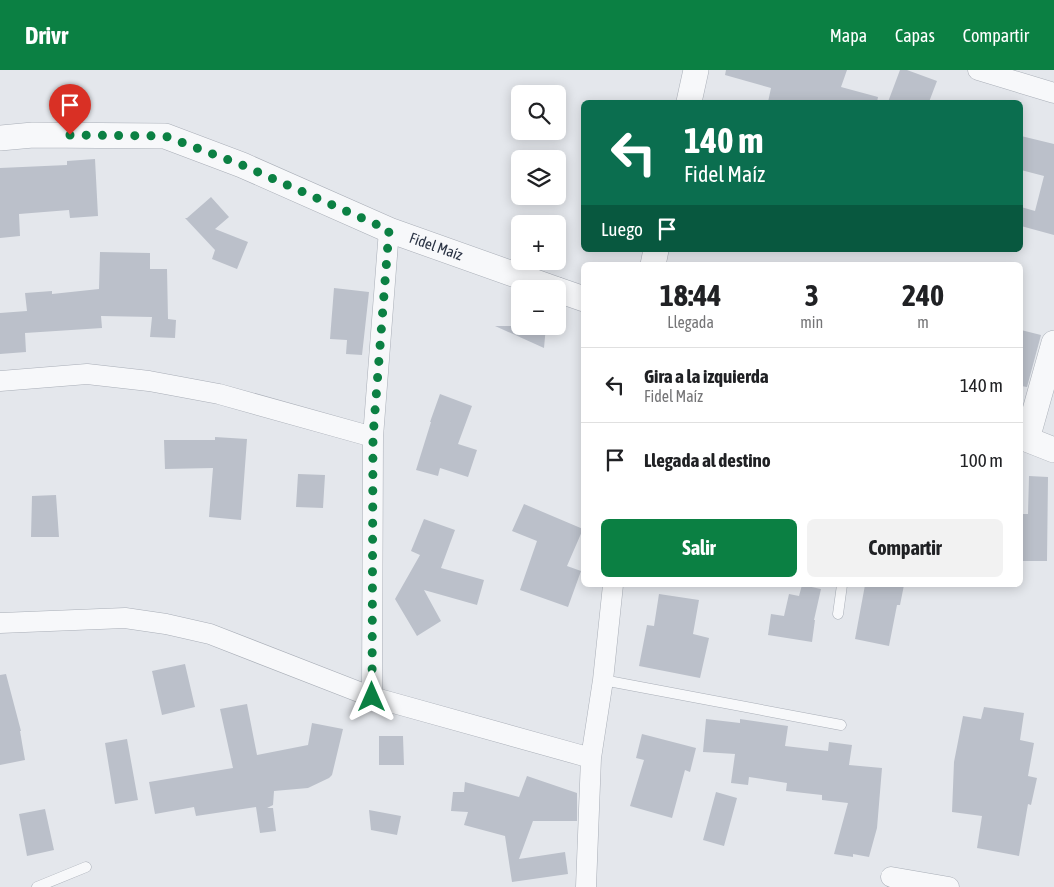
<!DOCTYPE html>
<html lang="es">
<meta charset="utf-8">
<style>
:root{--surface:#fff;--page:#f2f2f2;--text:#202124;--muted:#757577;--line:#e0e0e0;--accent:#0b8043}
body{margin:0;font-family:"Asap Condensed",sans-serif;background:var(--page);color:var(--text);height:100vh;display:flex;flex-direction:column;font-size:19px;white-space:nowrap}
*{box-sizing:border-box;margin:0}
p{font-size:16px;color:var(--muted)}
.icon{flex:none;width:28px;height:28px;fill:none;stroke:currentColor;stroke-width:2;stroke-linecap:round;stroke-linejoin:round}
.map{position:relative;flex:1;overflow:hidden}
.sheet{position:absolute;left:581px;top:192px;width:442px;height:325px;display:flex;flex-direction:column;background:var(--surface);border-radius:8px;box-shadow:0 2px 12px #0003}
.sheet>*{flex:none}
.top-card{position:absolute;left:581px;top:30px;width:442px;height:152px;border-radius:8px;box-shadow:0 2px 12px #0003;background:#0b6e4f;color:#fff;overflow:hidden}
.buttons{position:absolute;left:511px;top:15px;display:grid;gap:10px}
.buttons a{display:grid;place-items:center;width:55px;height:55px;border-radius:8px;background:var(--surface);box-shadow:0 2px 12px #0003;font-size:25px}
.pin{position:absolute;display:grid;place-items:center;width:42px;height:42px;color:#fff;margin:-51px -21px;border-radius:50% 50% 50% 0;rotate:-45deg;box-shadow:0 0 5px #0007}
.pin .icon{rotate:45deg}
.me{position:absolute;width:55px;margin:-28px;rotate:0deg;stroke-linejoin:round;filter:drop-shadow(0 0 4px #0008)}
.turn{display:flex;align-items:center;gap:18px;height:105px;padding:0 20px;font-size:22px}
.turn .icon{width:65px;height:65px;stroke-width:2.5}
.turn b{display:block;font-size:35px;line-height:42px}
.then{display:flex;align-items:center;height:48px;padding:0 20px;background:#0003;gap:10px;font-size:19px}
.eta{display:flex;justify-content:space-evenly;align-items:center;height:85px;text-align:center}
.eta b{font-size:30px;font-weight:700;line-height:35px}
.button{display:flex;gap:10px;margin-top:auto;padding:10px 20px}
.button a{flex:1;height:58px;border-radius:8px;background:var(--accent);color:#fff;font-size:20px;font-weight:700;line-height:58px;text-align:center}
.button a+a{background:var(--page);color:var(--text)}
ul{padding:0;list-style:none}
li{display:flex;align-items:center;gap:15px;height:75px;padding:0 20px;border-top:1px solid var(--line)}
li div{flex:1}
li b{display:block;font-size:19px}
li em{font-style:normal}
header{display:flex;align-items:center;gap:30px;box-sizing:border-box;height:70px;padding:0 25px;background:var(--accent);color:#fff}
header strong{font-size:24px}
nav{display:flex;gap:28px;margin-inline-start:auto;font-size:18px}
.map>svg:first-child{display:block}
</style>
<header>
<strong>Drivr</strong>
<nav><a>Mapa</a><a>Capas</a><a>Compartir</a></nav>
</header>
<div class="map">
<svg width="1054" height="817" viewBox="0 0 1054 817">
<rect width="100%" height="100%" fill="#e4e7ec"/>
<path fill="#bbc0ca" d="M726 0H847L841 17 878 27 877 32H768L771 18 725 5Z
M900 0H907L937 11 929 32H888Z
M1021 66 1054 74V165L1021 156V137L1035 141 1044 106 1021 100Z
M95 89 98 146 70 148 69 140 19 144 20 166 0 168V98L67 95V91Z
M211 127 229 147 215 159 248 172 237 199 212 189 215 180 185 148H187Z
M100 182 150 183V199H167L168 249 176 250 175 268 150 267 152 247 101 246 102 258 25 263 26 282 0 284V243L27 241 25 223 52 221V224L99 219Z
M334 218 369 222 362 285 346 284 347 270 330 269Z
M495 256H546L544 278Z
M1021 260 1041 265 1027 317 1021 316Z
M440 324 472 336 458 374 477 380 468 407 440 398 438 406 416 400 431 352H430Z
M215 367 247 369 241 450 209 447 213 398 165 399 164 370H215Z
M298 404 325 405 323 438 296 437Z
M1029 406 1048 407 1047 491H1021V444H1028Z
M56 425 59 467H31L32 426Z
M524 434 583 459 567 496 581 501 568 537 520 520 537 471 512 461Z
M424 449 455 460 441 498 484 510 477 535 424 520 441 551 417 566 395 529 420 485 411 481Z
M802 515 821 519 814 550H815L812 572 768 565 771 544 784 546 789 524 799 526Z
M865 515H904L900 535H897L889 576 855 569Z
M659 524 699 530 693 564 709 568 700 608 639 596 647 555 654 556Z
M185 594 195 637 162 645 152 601Z
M6 604 21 661H20L25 690 0 695V605Z
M247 634 257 685 308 675 312 653 343 659 332 705 329 708 308 718 274 721 273 735 267 738H273L276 761 260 763 256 737 196 746 194 737 155 744 149 712 233 698 220 639Z
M984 637 1024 643 1020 670 1034 673 1028 706 1037 708 1031 735 1028 734 1019 786 977 778 982 746 952 742 954 692 963 646 981 649Z
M706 649 740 653V649L788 656 785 676 828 681 829 672 852 675 849 695 882 698 877 758 869 787 853 784V787L834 784 848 733 822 730V725L786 721 787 713 749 707 748 715 731 713 735 684 703 682Z
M642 664 696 678 690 702 685 700 672 748 630 736 644 690 636 688Z
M379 666H403L404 695H379Z
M127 669 138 730 115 734 105 673Z
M527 706 577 723V751H533L519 789 565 782 568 804 512 812 505 766 464 755 468 742 451 741 453 722H464L465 712 519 727Z
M716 722 737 728 724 776 703 770Z
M45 739 54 780 27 786 19 744Z
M369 740 401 746 397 765 371 760Z"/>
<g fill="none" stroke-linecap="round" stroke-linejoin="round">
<g stroke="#a9aeb7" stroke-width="11">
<path id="service" d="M838 544 842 515
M603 610 841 655
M37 817 86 797"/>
</g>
<g stroke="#a9aeb7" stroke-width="21">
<path id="minor" d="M978 0 1054 23
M0 311 87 304 149 311 219 324 373 367
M0 553 125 548 166 554 210 564 372 627 591 688
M372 627 373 367 389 160
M891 807 949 817
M586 817 591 688 603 610 613 515"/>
</g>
<g stroke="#a9aeb7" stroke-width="26">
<g id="tertiary">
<path d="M689 32 696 0"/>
<path id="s1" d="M0 68 33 65 165 66 242 95 389 160 555 219"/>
<path d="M653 195 656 180"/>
<path d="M558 220 584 229"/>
<path d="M1021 367 1054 380"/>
<path d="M1027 369 1054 273"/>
</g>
</g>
<use href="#service" stroke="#f7f8fa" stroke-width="10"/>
<use href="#minor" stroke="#f7f8fa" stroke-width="20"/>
<use href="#tertiary" stroke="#f7f8fa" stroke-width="25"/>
</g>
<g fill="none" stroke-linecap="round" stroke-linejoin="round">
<path stroke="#0b8043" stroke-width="9" stroke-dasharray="0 16.2" d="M70 65 165 66 242 95 389 160 373 367 372 627"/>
</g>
<g text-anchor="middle" stroke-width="4" stroke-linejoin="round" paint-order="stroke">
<g font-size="15" fill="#2b3445" stroke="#f4f6f9">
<text dy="5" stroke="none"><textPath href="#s1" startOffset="458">Fidel Maíz</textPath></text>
</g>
</g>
</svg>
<div class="buttons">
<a><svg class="icon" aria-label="search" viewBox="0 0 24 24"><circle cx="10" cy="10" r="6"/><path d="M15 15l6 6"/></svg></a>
<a><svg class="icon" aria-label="layers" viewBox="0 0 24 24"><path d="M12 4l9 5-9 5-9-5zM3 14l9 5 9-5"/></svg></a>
<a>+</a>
<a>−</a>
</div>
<div class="pin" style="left:70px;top:65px;background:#d93025"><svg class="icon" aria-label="arrive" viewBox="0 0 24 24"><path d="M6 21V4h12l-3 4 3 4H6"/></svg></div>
<svg class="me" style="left:372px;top:627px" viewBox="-20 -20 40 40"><path d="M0-17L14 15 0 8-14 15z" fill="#0b8043" stroke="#fff" stroke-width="4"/></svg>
<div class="top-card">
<div class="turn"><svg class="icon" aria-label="left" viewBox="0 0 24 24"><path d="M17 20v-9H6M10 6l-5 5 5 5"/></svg><div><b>140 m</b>Fidel Maíz</div></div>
<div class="then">Luego<svg class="icon" aria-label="arrive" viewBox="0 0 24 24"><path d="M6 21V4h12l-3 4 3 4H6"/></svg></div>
</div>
<section class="sheet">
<div class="eta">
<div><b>18:44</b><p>Llegada</p></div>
<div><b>3</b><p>min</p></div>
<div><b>240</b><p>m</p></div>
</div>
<ul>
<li><svg class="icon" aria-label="left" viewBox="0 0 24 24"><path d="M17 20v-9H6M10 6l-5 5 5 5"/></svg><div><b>Gira a la izquierda</b><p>Fidel Maíz</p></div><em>140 m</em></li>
<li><svg class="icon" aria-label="arrive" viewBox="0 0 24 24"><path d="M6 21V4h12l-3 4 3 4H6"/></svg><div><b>Llegada al destino</b></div><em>100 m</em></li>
</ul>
<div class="button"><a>Salir</a><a>Compartir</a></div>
</section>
</div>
